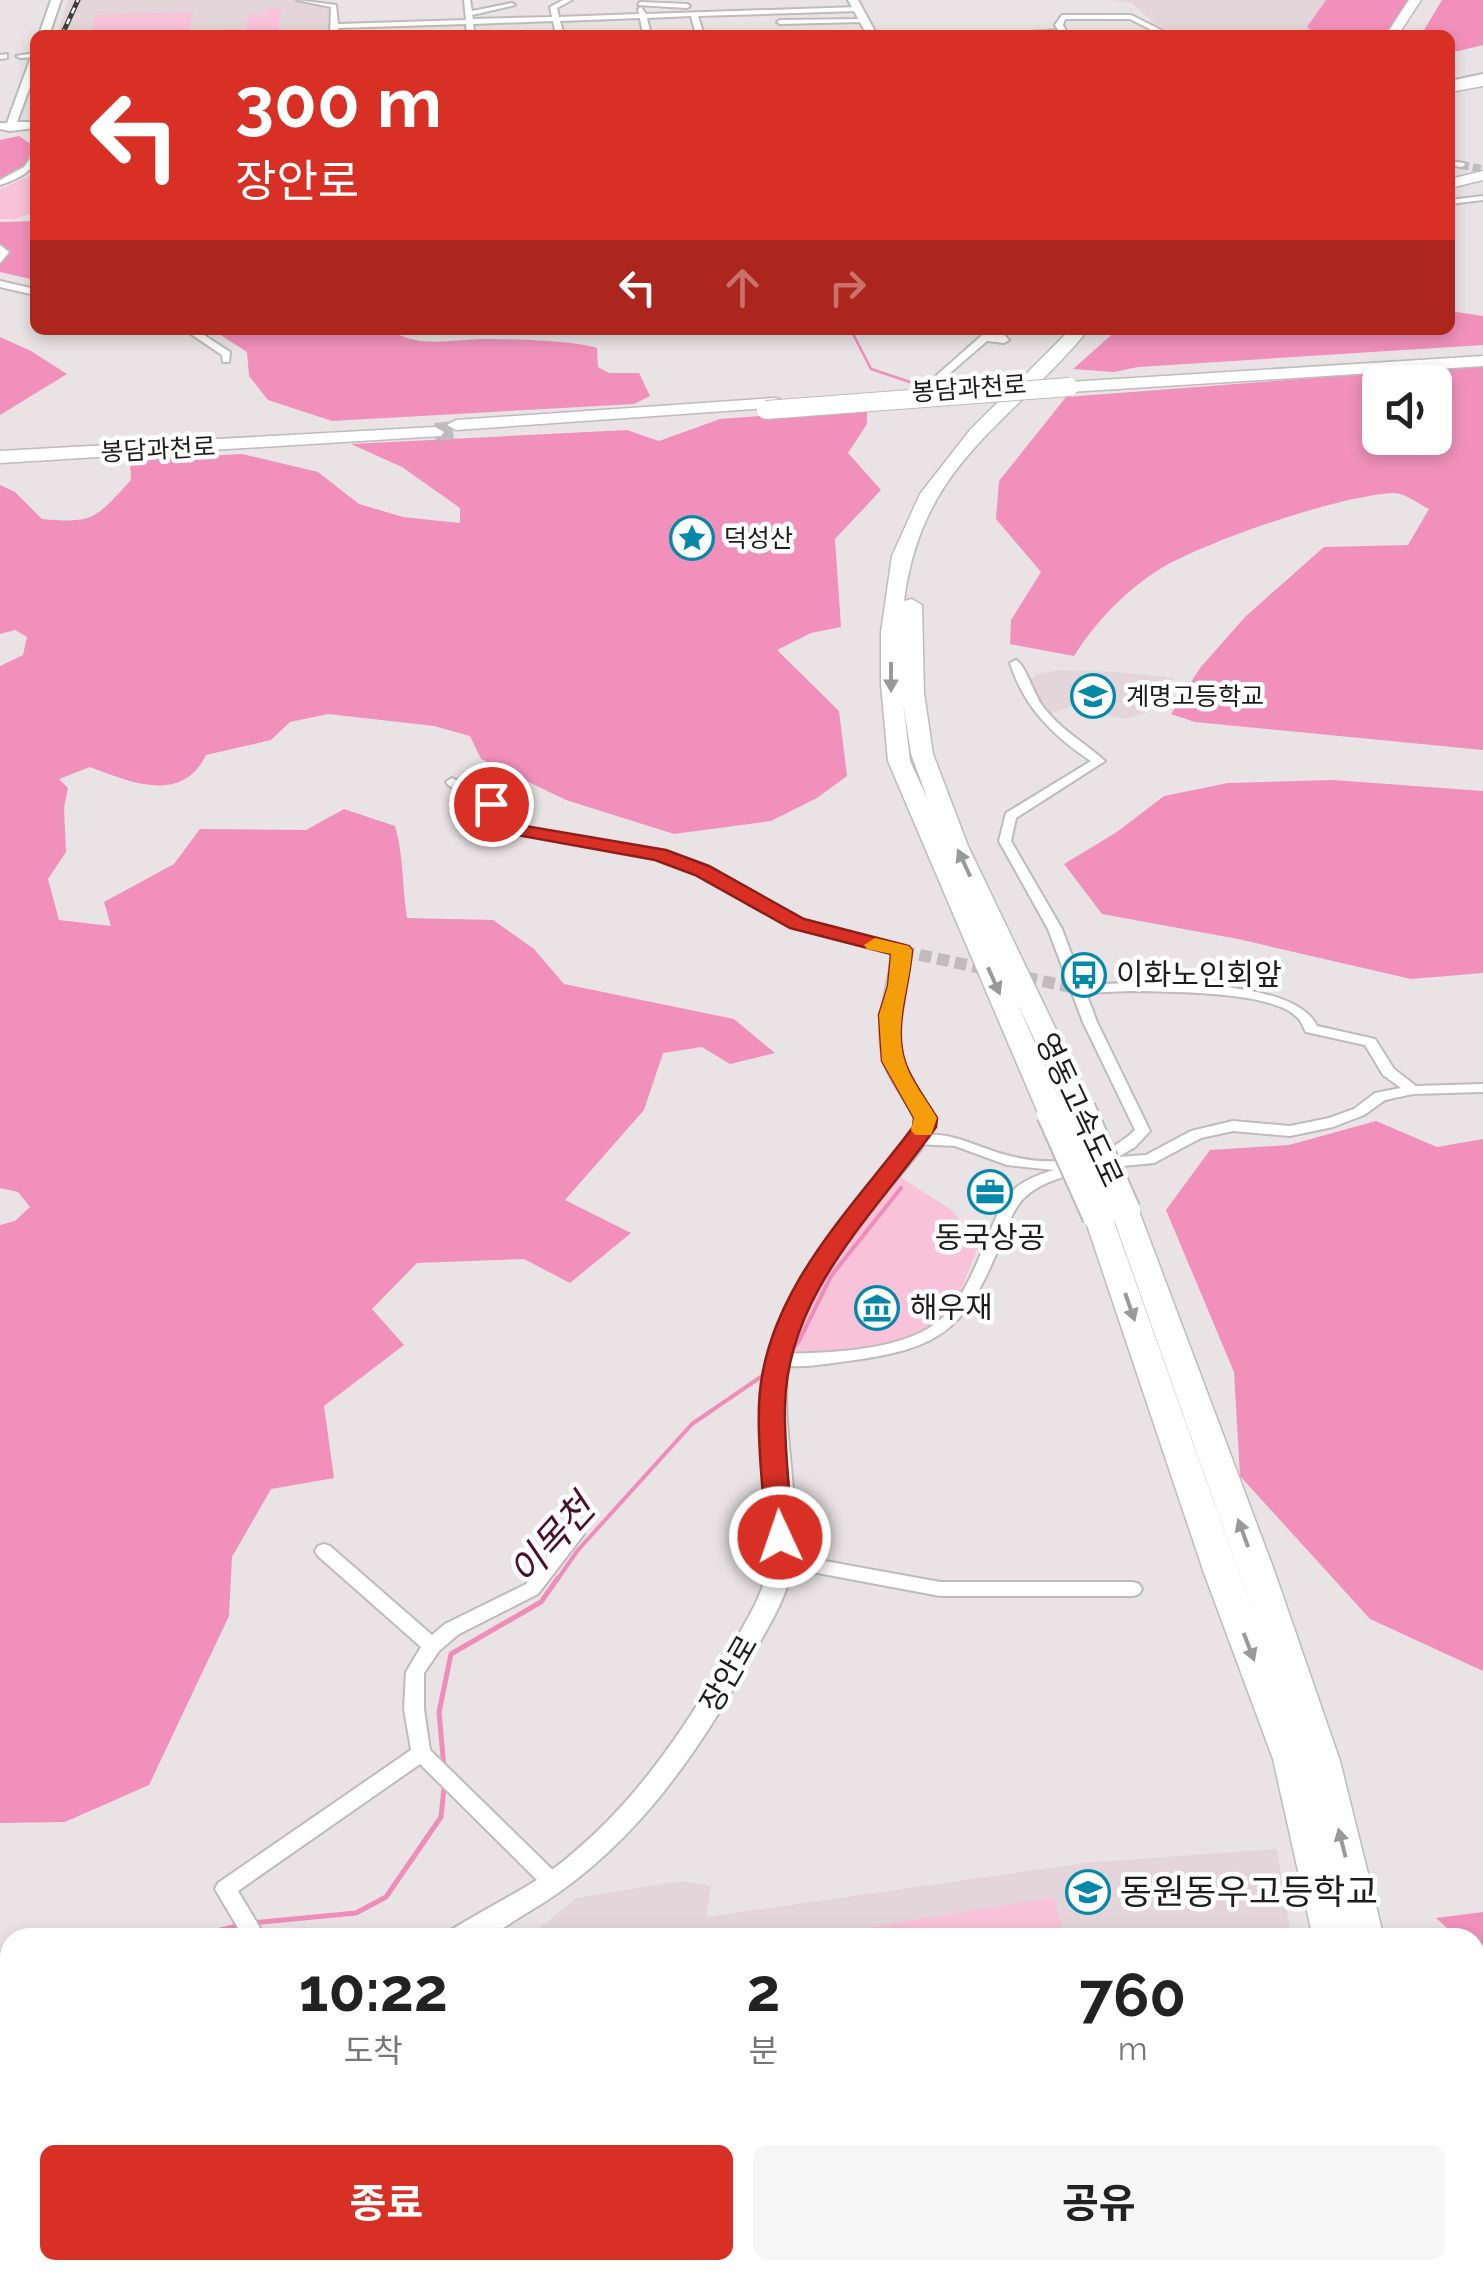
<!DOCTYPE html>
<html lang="ko">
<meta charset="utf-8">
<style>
:root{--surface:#fff;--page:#f6f6f6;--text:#222;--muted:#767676;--accent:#d93025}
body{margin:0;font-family:Raleway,"Noto Sans KR",sans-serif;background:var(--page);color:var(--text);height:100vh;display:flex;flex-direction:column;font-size:38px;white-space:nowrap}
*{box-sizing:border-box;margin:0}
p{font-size:32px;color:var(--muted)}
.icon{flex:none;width:55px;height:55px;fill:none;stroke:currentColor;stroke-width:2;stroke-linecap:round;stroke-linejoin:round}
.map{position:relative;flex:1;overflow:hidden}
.details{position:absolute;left:0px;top:1928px;width:1485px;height:352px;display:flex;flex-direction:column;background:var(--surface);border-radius:30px 30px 0 0;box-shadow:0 5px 15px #0003}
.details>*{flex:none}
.hud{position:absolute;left:30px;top:30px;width:1425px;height:305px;border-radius:15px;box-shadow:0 5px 15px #0003;background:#d93025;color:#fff;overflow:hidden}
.fabs{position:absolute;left:1362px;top:365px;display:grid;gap:20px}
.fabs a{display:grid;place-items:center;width:90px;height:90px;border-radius:15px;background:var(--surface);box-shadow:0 5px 15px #0003;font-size:50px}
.pin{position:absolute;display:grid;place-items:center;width:85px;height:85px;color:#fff;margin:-42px;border:5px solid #fff;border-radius:50%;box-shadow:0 2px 10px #0007}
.me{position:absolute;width:110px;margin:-55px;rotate:357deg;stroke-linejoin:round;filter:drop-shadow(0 0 8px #0008)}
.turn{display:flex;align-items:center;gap:35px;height:210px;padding:0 40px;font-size:45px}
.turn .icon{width:130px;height:130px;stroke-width:2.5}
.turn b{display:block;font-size:70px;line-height:85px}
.lanes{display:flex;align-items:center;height:95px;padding:0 40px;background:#0003;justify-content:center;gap:50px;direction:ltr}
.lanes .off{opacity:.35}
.eta{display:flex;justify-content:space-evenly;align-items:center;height:170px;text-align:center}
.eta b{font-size:60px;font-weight:700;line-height:70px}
.action{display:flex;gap:20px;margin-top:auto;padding:20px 40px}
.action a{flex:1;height:115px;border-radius:15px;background:var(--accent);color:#fff;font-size:40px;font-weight:700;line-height:115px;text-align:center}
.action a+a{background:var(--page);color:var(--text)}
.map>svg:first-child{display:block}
</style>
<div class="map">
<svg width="1483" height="2279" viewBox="0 0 1483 2279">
<rect width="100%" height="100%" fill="#e9e3e5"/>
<path fill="#e3d5da" d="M68 0H297L329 8V35H57Z
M1112 0H1326L1307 27 1318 35H1177L1156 24 1131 3Z
M1060 670 1117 672 1174 678 1150 711 1127 719 1070 707 1048 714 1030 703 1018 689 1037 674Z
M1277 1849 1291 1937 528 1938 576 1898 683 1881 711 1886 706 1917 1084 1863Z
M543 2270H725L721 2279H553Z"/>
<path fill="#f8c2d8" d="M281 8 277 35H218L219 29H246L249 14 259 16 269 12 260 9Z
M193 12 190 30 92 34 96 15Z
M35 174V212L16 219H0V189Z
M897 1175 950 1209 981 1241C972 1260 957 1307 943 1319 904 1354 832 1353 783 1354L812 1290Z
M1054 1897 1064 1937 824 1935Z"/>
<path fill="#f191bb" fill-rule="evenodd" d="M1326 0H1408L1386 35H1318L1307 27Z
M1442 0H1483V45L1450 53V35H1421Z
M19 136 35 147V153L29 156 24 169 0 182V140Z
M35 221V280L0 272V222Z
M1450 311 1483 316V345L1138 367 1114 372 1073 369 1117 330H1450Z
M213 330H405L395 333C421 347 450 340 479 339 508 339 571 340 597 348L598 367 609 373H639L650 396 634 404 332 421 268 400 249 376 247 352Z
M0 337 31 351 67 374 0 415Z
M1483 365V750L1195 722 1171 714 1200 668 1245 617 1324 547 1408 545 1429 509C1419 504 1405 493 1394 493 1341 495 1206 541 1160 569 1125 591 1096 621 1074 656L1010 644 1011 620 1041 572 996 519 999 481 1066 397ZM1380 382H1435V438H1380Z
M867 408V424L848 453 881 490 835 539 841 627 811 633 777 650 839 711 847 776 817 798 771 821 674 834 566 800 481 759 470 736 434 726 328 714 290 722 271 740 206 755C182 804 132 783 90 767L59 779 68 788 64 808 66 852 48 879 59 920 111 926 104 902 174 864 200 829 306 830 344 809 395 826C404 856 402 887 407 918L493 920 534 949 564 984 734 1019 775 1053 730 1064 702 1047 663 1053 644 1110 565 1200 631 1233 570 1283 524 1259 417 1263 372 1309 404 1345 324 1406 334 1478 271 1489 232 1557 229 1616 149 1785 65 1822 0 1823V1225L15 1221 30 1207 18 1192 0 1188V666L23 655 27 637 15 630 0 634V485L15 492 42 519C94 524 96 518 131 480L130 460 242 454 318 472 359 504 403 517 460 523V508L402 467 351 444 627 430 659 441 720 419Z
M1333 780 1483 791V973L1411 979 1238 939 1102 914 1064 864 1117 832 1164 796 1228 783Z
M1376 1121 1437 1147 1483 1139V1671L1370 1619 1240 1476 1234 1372 1166 1210 1210 1150 1289 1145Z
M1483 1912V1963L1475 1955V1938L1457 1937 1436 1918Z"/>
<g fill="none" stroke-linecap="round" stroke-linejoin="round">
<path stroke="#ee8eb8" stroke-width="2.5" d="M851 330 871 369 922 386"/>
<path stroke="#ee8eb8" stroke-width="4" d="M786 1357 799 1341 831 1276 901 1188
M557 1580 578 1550 692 1424 768 1372"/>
<path stroke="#ee8eb8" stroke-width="5" d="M444 1768 439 1712 451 1654 541 1602 558 1578
M252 1923 356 1913 386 1897 441 1817 444 1788
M188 1938 237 1926
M0 1986 10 1980"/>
<path stroke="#c0bbbd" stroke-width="8" stroke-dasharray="8 4" stroke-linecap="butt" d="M1461 165 1483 169"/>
<path stroke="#c0bbbd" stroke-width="12" stroke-dasharray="12 6" stroke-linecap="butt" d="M902 951 1080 989"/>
<path stroke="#c0bbbd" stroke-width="18" stroke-dasharray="18 9" stroke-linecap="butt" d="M435 432 456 430"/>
<g stroke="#bfbabc" stroke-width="4">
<path id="street" d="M297 0 336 5 338 24 466 20 464 0H470L472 11 512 3 515 5 472 15 473 19 552 17 550 7 563 0H572L557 8 559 17 639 14 638 9 641 7 646 14 858 7 861 9 858 11 698 16 704 35H696L691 16 647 18 651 35H643L640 18 560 21 564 35H556L553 21 473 24 475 35H467L466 24 338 28V33L334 35 330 33 331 7Z
M640 2 687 4 690 6 687 8 638 5Z
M1062 15H1131L1171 35H1161L1130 19H1065L1063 25 1068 35H987L1058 30 1055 25Z
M866 19 864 22 780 24 777 22 780 20Z
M35 53V57L20 58 16 56Z
M7 54V58L0 59V55Z
M32 156H35C35 173 14 180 0 185V180L24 167Z
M1450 161 1464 163 1465 165 1461 167 1450 165Z
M1483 196V200L1450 204V200Z
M0 245 9 252 0 263Z
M0 281 35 289V295L0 287Z
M185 330H196L230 352 229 362H223L222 355Z
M988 330H1000L1009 340 1004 343 987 341 943 379H937V375Z
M1016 660C1027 667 1033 694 1044 708 1061 730 1085 743 1105 761L1016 818 1011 841 1062 929 1083 985C1133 982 1293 975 1317 1026L1375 1039 1394 1069 1416 1086 1483 1084V1092L1413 1094 1385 1100 1364 1115 1333 1127 1290 1136 1233 1131 1201 1138 1154 1163 1101 1168 1095 1165 1081 1168 1079 1172C1060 1178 1039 1183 1024 1198 1010 1212 1005 1235 997 1252 964 1330 939 1348 855 1360 829 1363 797 1370 771 1364L769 1360 771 1356 777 1354C823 1353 897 1352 935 1324 961 1305 975 1268 987 1239 995 1220 1002 1199 1018 1186 1029 1178 1041 1174 1054 1170L1007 1165 955 1146 917 1144 910 1139 912 1136C951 1129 974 1147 1010 1156 1054 1167 1102 1162 1135 1130L1083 1022 1048 929 999 841 1006 813 1091 761C1053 736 1024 707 1010 663ZM1129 991C1167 992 1272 990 1298 1018 1302 1022 1303 1027 1306 1032L1365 1045 1383 1075 1401 1088 1375 1093 1354 1109 1329 1118 1290 1126 1233 1121 1191 1131 1146 1155 1118 1157 1135 1147 1150 1131 1097 1022 1086 993Z
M452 778 514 810 522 827 664 852 707 868 802 920 907 948 909 951 902 955 792 926 697 874 656 858 512 833 505 815 448 785 446 782Z
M575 1527 581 1529 584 1534 538 1594 459 1634 439 1651 424 1673V1709L430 1750 560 1877 563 1883 560 1889 553 1891 546 1889 420 1764 238 1891 266 1938H244L215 1889 218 1883 411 1750 404 1709 406 1672 421 1647 318 1556 315 1551 318 1546 324 1544 330 1546 432 1635 445 1624 526 1584 569 1529Z
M781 1553 940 1582H1133L1139 1584 1142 1589 1139 1594 1133 1596H940L775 1565 772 1560 775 1555Z
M422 2270H447L452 2279H427Z
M1132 2270H1169L1162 2279H1125Z"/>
</g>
<g stroke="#bfbabc" stroke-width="4">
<path id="secondary" d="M51 0H61L49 35H39Z
M848 0H858L877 35H867Z
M35 57V73L17 122H35V128L10 131 0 129V123H7L30 60Z
M1483 74V80L1450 87V81Z
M902 946 911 951C906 990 890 1032 907 1070 914 1087 926 1102 936 1118 931 1143 906 1167 890 1187 857 1228 820 1269 800 1318 767 1400 805 1483 792 1566 787 1599 768 1627 752 1656 695 1759 628 1855 525 1914 513 1921 498 1933 485 1937 475 1940 459 1938 447 1938L451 1930C492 1904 537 1885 573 1853 641 1796 691 1720 734 1643 746 1621 760 1600 766 1575 779 1522 763 1463 763 1409 763 1297 837 1229 900 1147L914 1127 916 1118C906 1102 895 1087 887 1070 871 1032 888 990 893 951Z
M0 1997 10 2000V2027L0 2024Z
M0 2058 10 2062V2091L0 2087Z
M10 2258V2270H192L195 2279H0V2264Z
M214 2270H246L249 2279H218Z"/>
</g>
<g stroke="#bfbabc" stroke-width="3">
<path id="highway" d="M1409 0H1421L1398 35H1386Z
M1483 78V86L1450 92V84Z
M1483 171V180L1450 188V179Z
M1070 330H1088C1009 426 922 462 904 601L912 599 922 605 924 693 933 754 968 846 1094 1109 1080 1117 1070 1115 1015 998 1066 1113 1052 1121 1038 1113 888 761 881 684V632L892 556 920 494 970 430ZM903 701 911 754 928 800 910 761Z
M1483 356V366L1069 392 1060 387 1069 382Z
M774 398 780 399V407L456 430 447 425 456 420Z
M435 427 444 432 441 436 0 463V451Z
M1125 1202 1135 1205 1139 1211 1274 1570 1340 1761 1384 1938H1313L1273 1759 1204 1573 1084 1216 1088 1210H1108L1112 1216 1267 1651 1111 1211 1115 1205Z
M1350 2270H1455L1457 2279H1351Z"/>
</g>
<use href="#street" fill="#fff" fill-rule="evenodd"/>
<use href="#secondary" fill="#fff" fill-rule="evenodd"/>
<use href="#highway" fill="#fff" fill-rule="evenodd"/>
<g stroke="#3f3c3e" stroke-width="5">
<path id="rail" d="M62 35 78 0"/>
</g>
<use href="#rail" stroke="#fff" stroke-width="2.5" stroke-dasharray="6" stroke-linecap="butt"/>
<g stroke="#bfbabc" stroke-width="20" stroke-linecap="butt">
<path id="highway-bridge-far1" d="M766 410 1069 387"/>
</g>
<g stroke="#bfbabc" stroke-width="34" stroke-linecap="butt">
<path id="highway-bridge" d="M1080 1109 1125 1211
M1052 1113 1098 1216"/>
</g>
<use href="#highway-bridge-far1" stroke="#fff" stroke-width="18"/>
<use href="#highway-bridge" stroke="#fff" stroke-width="30"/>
</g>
<defs><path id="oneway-solid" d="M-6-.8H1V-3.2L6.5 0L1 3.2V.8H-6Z" transform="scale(2.5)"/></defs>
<g fill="#9a9999">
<use href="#oneway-solid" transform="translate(891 677) rotate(90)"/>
<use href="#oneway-solid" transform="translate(964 863) rotate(-115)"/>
<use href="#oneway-solid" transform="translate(994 981) rotate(66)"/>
<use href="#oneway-solid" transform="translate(1130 1307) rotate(71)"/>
<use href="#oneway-solid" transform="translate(1243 1533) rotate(-110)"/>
<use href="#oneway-solid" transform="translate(1249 1647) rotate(69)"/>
<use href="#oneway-solid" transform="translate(1342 1843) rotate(-104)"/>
</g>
<path fill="#d93025" stroke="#8d1f18" stroke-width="2.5" d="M491 799 517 808 525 826 666 850 709 866 804 919 909 946 912 950C910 986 893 1026 905 1062 911 1081 927 1101 937 1118L936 1127C875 1214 787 1293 785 1406 784 1449 790 1494 793 1537L789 1544H770L766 1537C764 1494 757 1449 759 1405 763 1294 850 1211 913 1127L914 1118 882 1061 879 1015 888 986 891 954 790 928 695 875 655 860 511 834 502 816 481 804Z"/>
<path fill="#f59e0b" d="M875 938 909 946 912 950C910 986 893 1026 905 1062 911 1081 927 1101 937 1118L931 1135H915L911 1130 914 1118 882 1061 879 1015 888 986 891 954 867 949 864 945Z"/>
<defs>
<g id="sight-ring" transform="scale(2.25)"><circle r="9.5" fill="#fff" stroke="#0488aa" stroke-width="1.5"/><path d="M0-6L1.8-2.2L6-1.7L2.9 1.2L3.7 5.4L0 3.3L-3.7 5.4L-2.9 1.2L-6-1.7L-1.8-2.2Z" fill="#0488aa"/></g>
<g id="school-ring" transform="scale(2.25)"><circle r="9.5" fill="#fff" stroke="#0488aa" stroke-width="1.5"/><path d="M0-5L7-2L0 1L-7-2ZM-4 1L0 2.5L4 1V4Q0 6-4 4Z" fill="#0488aa"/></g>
<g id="bus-ring" transform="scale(2.25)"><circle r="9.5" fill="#fff" stroke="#0488aa" stroke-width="1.5"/><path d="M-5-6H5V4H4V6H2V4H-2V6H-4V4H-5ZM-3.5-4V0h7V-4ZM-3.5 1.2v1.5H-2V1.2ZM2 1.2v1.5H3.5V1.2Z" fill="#0488aa"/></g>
<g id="office-ring" transform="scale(2.25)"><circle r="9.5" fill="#fff" stroke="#0488aa" stroke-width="1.5"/><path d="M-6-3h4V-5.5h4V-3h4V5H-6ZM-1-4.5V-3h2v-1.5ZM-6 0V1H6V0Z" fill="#0488aa"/></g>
<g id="museum-ring" transform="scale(2.25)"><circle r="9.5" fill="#fff" stroke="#0488aa" stroke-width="1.5"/><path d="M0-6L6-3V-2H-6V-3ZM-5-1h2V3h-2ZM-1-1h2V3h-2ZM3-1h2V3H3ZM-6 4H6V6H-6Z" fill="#0488aa"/></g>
</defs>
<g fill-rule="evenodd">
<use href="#sight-ring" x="692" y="538"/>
<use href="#school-ring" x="1093" y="696"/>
<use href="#bus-ring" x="1084" y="975"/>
<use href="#office-ring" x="990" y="1192"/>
<use href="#museum-ring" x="877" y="1308"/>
<use href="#school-ring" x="1088" y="1892"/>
</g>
<g text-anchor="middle" stroke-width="9" stroke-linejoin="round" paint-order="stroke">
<g font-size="25" fill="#1e1c1d" stroke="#fff">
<text transform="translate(969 388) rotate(-4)" y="9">봉담과천로</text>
<text transform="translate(158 449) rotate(-3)" y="9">봉담과천로</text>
</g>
<g font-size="25" fill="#1e1c1d" stroke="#fff" text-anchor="start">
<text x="724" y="547">덕성산</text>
<text x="1126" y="705">계명고등학교</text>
</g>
<g font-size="30" fill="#1e1c1d" stroke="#fff" text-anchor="start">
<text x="1116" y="985">이화노인회앞</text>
<text x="990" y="1248" text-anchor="middle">동국상공</text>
<text x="910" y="1318">해우재</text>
</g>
<g font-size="30" fill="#1e1c1d" stroke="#fff">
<text transform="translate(1079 1110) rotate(65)" y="10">영동고속도로</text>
<text transform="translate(729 1674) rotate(-60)" y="10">장안로</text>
</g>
<g font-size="35" fill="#1e1c1d" stroke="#fff" text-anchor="start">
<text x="1120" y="1904">동원동우고등학교</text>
</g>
<g font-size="38" font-style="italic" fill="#490f2d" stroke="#fff">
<text transform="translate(552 1540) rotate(-48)" y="13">이목천</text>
</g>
</g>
</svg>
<div class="fabs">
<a><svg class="icon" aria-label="sound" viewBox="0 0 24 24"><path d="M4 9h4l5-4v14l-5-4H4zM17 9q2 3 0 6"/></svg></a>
</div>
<div class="pin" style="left:491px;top:804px;background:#d93025"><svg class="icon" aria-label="arrive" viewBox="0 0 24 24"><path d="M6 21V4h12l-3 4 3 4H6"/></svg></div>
<svg class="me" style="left:780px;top:1537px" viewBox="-20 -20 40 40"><circle r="17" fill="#d93025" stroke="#fff" stroke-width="3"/><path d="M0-11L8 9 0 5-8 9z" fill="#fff"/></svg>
<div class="hud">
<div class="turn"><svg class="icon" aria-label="left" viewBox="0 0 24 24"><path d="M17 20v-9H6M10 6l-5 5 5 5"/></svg><div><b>300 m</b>장안로</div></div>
<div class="lanes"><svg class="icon" aria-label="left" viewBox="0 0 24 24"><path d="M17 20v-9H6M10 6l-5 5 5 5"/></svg><svg class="icon off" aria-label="ahead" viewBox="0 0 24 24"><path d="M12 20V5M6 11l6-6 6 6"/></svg><svg class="icon off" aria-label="right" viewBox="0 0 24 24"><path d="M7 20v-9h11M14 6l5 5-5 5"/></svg></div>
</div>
<section class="details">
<div class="eta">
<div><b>10:22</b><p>도착</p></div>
<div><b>2</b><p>분</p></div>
<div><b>760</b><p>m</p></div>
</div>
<div class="action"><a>종료</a><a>공유</a></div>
</section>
</div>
